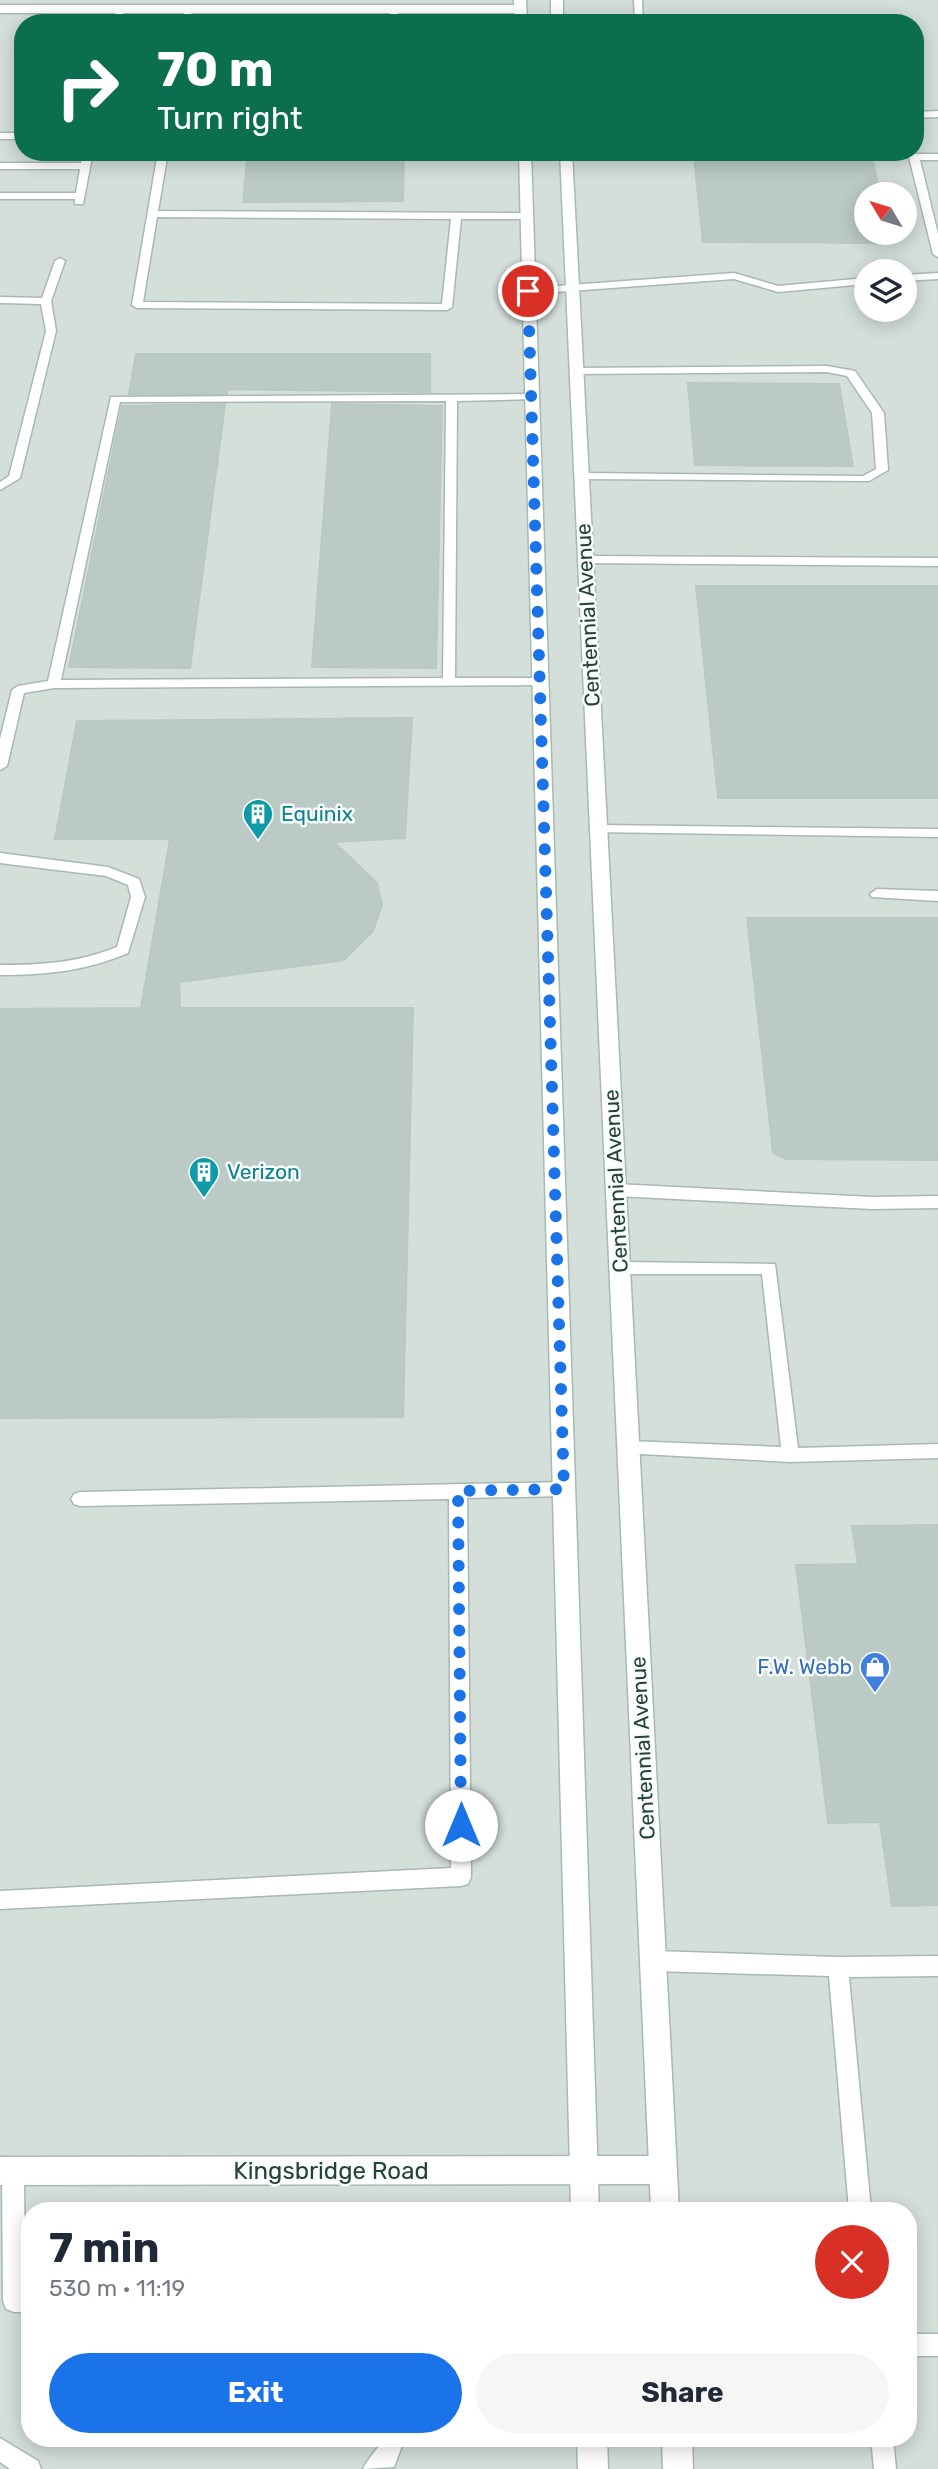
<!DOCTYPE html>
<meta charset="utf-8">
<style>
:root{--surface:#fff;--page:#f6f6f7;--text:#1f2937;--muted:#747a83;--accent:#1a73e8}
body{margin:0;font-family:Rubik,sans-serif;background:var(--page);color:var(--text);height:100vh;display:flex;flex-direction:column;font-size:26px;white-space:nowrap}
*{box-sizing:border-box;margin:0}
p{font-size:23px;color:var(--muted)}
.icon{flex:none;width:38px;height:38px;fill:none;stroke:currentColor;stroke-width:2;stroke-linecap:round;stroke-linejoin:round}
.map{position:relative;flex:1;overflow:hidden}
.panel{position:absolute;left:21px;top:2202px;width:896px;height:245px;display:flex;flex-direction:column;background:var(--surface);border-radius:28px;box-shadow:0 4px 18px #0003}
.panel>*{flex:none}
.hud{position:absolute;left:14px;top:14px;width:910px;height:147px;border-radius:28px;box-shadow:0 4px 18px #0003;background:#0b6e4f;color:#fff;overflow:hidden}
.needle{width:46px;rotate:308deg}
.buttons{position:absolute;left:854px;top:182px;display:grid;gap:14px}
.buttons a{display:grid;place-items:center;width:63px;height:63px;border-radius:50%;background:var(--surface);box-shadow:0 4px 18px #0003;font-size:35px}
.pin{position:absolute;display:grid;place-items:center;width:60px;height:60px;color:#fff;margin:-30px;border:4px solid #fff;border-radius:50%;box-shadow:0 2px 7px #0007}
.me{position:absolute;width:77px;margin:-38px;rotate:0deg;stroke-linejoin:round;filter:drop-shadow(0 0 5px #0008)}
.turn{display:flex;align-items:center;gap:24px;height:147px;padding:0 28px;font-size:32px}
.turn .icon{width:91px;height:91px;stroke-width:2.5}
.turn b{display:block;font-size:49px;line-height:60px}
.round{display:grid;place-items:center;flex:none;width:74px;height:74px;border-radius:37px;background:var(--page)}
.headline{display:flex;align-items:center;justify-content:space-between;height:119px;padding:0 28px}
h1{font-size:42px;font-weight:700;line-height:52px}
.action{display:flex;gap:14px;margin-top:auto;padding:14px 28px}
.action a{flex:1;height:80px;border-radius:42px;background:var(--accent);color:#fff;font-size:28px;font-weight:700;line-height:80px;text-align:center}
.action a+a{background:var(--page);color:var(--text)}
.map>svg:first-child{display:block}
</style>
<div class="map">
<svg width="938" height="2469" viewBox="0 0 938 2469">
<rect width="100%" height="100%" fill="#e6efeb"/>
<path fill="#d4dfda" fill-rule="evenodd" d="M0 0H938V2469H0ZM23 23H915V152H23ZM866 194H905V233H866ZM866 271H905V310H866ZM30 2210H908V2438H30Z"/>
<path fill="#bbcac4" stroke="#b8c9c2" stroke-width="2" d="M248 152H404L403 201 243 202Z
M694 157 872 158 880 194H866V233H888L890 243 703 242Z
M136 354H430V392L227 389V394H129Z
M688 383 839 384 853 466 695 465Z
M225 404 190 668 69 667 122 406Z
M332 404 442 406 436 668 312 667Z
M696 586H938V798H718Z
M412 718 405 838 334 842 377 883 382 905 373 931 344 960 179 982 180 1008H413L403 1417 0 1418V1009L141 1008 170 839H55L77 721Z
M747 918H938V1160L786 1159 773 1153Z
M938 1525V1905L892 1906 880 1822 828 1823 796 1565 858 1564 852 1526Z"/>
<g fill="none" stroke-linecap="round" stroke-linejoin="round">
<g stroke="#a8b8b2" stroke-width="3">
<path id="service" d="M634 0H642L643 23H635Z
M396 6 400 9 395 23H386L392 9Z
M117 7 124 9 122 23H113Z
M185 7 192 9 190 23H182Z
M938 111V117L915 118V112Z
M0 133H23V139H0Z
M83 152H93L83 204H75V199H0V193H76L80 169H0V163H81Z
M158 152H168L158 211 526 213 531 216 526 219H461L452 307 447 310 137 308 132 305ZM157 217 451 219 442 304 143 302Z
M914 154H938V160H920L938 234V257L933 254 909 157Z
M60 258 65 261 51 301 56 331 20 478 0 490V482L9 476 46 331 41 304 0 303V297L42 298 55 261Z
M734 273 778 286 866 278V284L778 292 734 279 529 294 524 291 529 288Z
M938 273V279L905 281V275Z
M827 366 855 371 884 413 888 470 869 481 582 479 576 476 582 473 863 476 876 469 872 413 847 376 827 372 577 374 572 371 577 368Z
M532 394 538 397 536 399 457 401 455 678H540L544 679V685L54 688 24 693 7 766 0 770V739L12 690 18 686 48 681 111 397ZM446 401 443 678 61 680 120 402Z
M586 556 938 558V566L582 563 580 560Z
M599 825 938 829V837L594 832 592 829Z
M0 853 108 867 139 879 145 897 128 953C86 971 46 975 0 975V965C41 965 78 963 117 947L131 897 128 885 106 876 0 863Z
M877 889 938 891V901L872 897 870 894Z
M616 1184 872 1197 938 1196V1208L872 1209 616 1196 608 1190Z
M620 1262 775 1264 798 1448 938 1444V1458L790 1462 622 1453 620 1448 622 1443 628 1441 781 1447 762 1274H620L614 1272 612 1268 614 1264Z
M564 1482 570 1484 573 1489 570 1494 564 1496 467 1498 471 1877 468 1884 461 1886 0 1909V1891L451 1868 449 1499 80 1506 74 1504 71 1499 74 1494 80 1492Z
M653 1951 838 1957 938 1956V1976L849 1977 871 2210H849L829 1976 653 1971 646 1968 643 1961 646 1954Z
M13 2160 20 2164 24 2171 25 2290H30V2312H14L6 2309 3 2301 2 2171 6 2164Z
M908 2334H938V2356H908Z
M0 2438 38 2461 41 2469H10L0 2462Z
M383 2438H405L394 2467 363 2469C368 2457 378 2451 383 2438Z
M871 2438H893L896 2469H874Z"/>
</g>
<g stroke="#a8b8b2" stroke-width="3">
<path id="minor" d="M0 5H520L526 9 520 13H0Z
M663 2156 673 2160 677 2170 673 2180 663 2184 0 2185V2157Z"/>
</g>
<g stroke="#a4bbb3" stroke-width="3">
<path id="secondary" d="M514 0H526L527 23H515Z
M551 0H563V23H551Z
M519 152H531L599 2210H571Z
M560 152H572L679 2210H651Z
M577 2438H607L608 2469H578Z
M662 2438H692L693 2469H663Z"/>
</g>
<use href="#service" fill="#fff" fill-rule="evenodd"/>
<use href="#minor" fill="#fff" fill-rule="evenodd"/>
<use href="#secondary" fill="#fff" fill-rule="evenodd"/>
</g>
<g fill="none" stroke-linecap="round" stroke-linejoin="round">
<path stroke="#1a73e8" stroke-width="12" stroke-dasharray="0 21.6" d="M461 1825 458 1491 564 1489 528 291"/>
</g>
<defs>
<g id="building-pin" transform="scale(1.575)"><path d="M0 17L-7.5 6A9.5 9.5 0 1 1 7.5 6Z" fill="#0f9aa8" stroke="#f7fbf9"/><path d="M-4-6H4V6H1V3H-1V6H-4ZM-2.5-4.3h1.7v1.8h-1.7ZM.8-4.3h1.7v1.8H.8ZM-2.5-1h1.7V.8h-1.7ZM.8-1h1.7V.8H.8Z" fill="#fff"/></g>
<g id="shop-pin" transform="scale(1.575)"><path d="M0 17L-7.5 6A9.5 9.5 0 1 1 7.5 6Z" fill="#3f7fe0" stroke="#f7fbf9"/><path d="M-5-2.5h2.3a2.7 3.5 0 0 1 5.4 0H5L5.5 6h-11ZM-1.5-2.5h3a1.5 2.3 0 0 0-3 0Z" fill="#fff"/></g>
</defs>
<g fill-rule="evenodd">
<use href="#building-pin" x="258" y="814"/>
<use href="#building-pin" x="204" y="1172"/>
<use href="#shop-pin" x="875" y="1667"/>
</g>
<g text-anchor="middle" stroke-width="5" stroke-linejoin="round" paint-order="stroke">
<g font-size="21" fill="#24423a" stroke="#f7fbf9">
<text transform="translate(588 615) rotate(-93)" y="7">Centennial Avenue</text>
<text transform="translate(616 1181) rotate(-93)" y="7">Centennial Avenue</text>
<text transform="translate(643 1748) rotate(-93)" y="7">Centennial Avenue</text>
</g>
<g font-size="21" fill="#0d838f" stroke="#f7fbf9" text-anchor="start">
<text x="281" y="821">Equinix</text>
<text x="227" y="1179">Verizon</text>
</g>
<g font-size="21" fill="#366cbe" stroke="#f7fbf9" text-anchor="end">
<text x="852" y="1674">F.W. Webb</text>
</g>
<g font-size="24" fill="#24423a" stroke="#f7fbf9">
<text x="331" y="2179">Kingsbridge Road</text>
</g>
</g>
</svg>
<div class="buttons">
<a><svg class="needle" viewBox="-14 -14 28 28"><path d="M0-13l5 13h-10z" fill="#e53935"/><path d="M0 13l5-13h-10z" fill="#747a83"/></svg></a>
<a><svg class="icon" aria-label="layers" viewBox="0 0 24 24"><path d="M12 4l9 5-9 5-9-5zM3 14l9 5 9-5"/></svg></a>
</div>
<div class="pin" style="left:528px;top:291px;background:#d93025"><svg class="icon" aria-label="arrive" viewBox="0 0 24 24"><path d="M6 21V4h12l-3 4 3 4H6"/></svg></div>
<svg class="me" style="left:461px;top:1825px" viewBox="-20 -20 40 40"><circle r="19" fill="#fff"/><path d="M0-13L10 11 0 6-10 11z" fill="#1a73e8"/></svg>
<div class="hud">
<div class="turn"><svg class="icon" aria-label="right" viewBox="0 0 24 24"><path d="M7 20v-9h11M14 6l5 5-5 5"/></svg><div><b>70 m</b>Turn right</div></div>
</div>
<section class="panel">
<div class="headline"><div><h1>7 min</h1><p>530 m · 11:19</p></div><a class="round" style="background:#d93025;color:#fff"><svg class="icon" aria-label="close" viewBox="0 0 24 24"><path d="M6 6l12 12M18 6L6 18"/></svg></a></div>
<div class="action"><a>Exit</a><a>Share</a></div>
</section>
</div>
